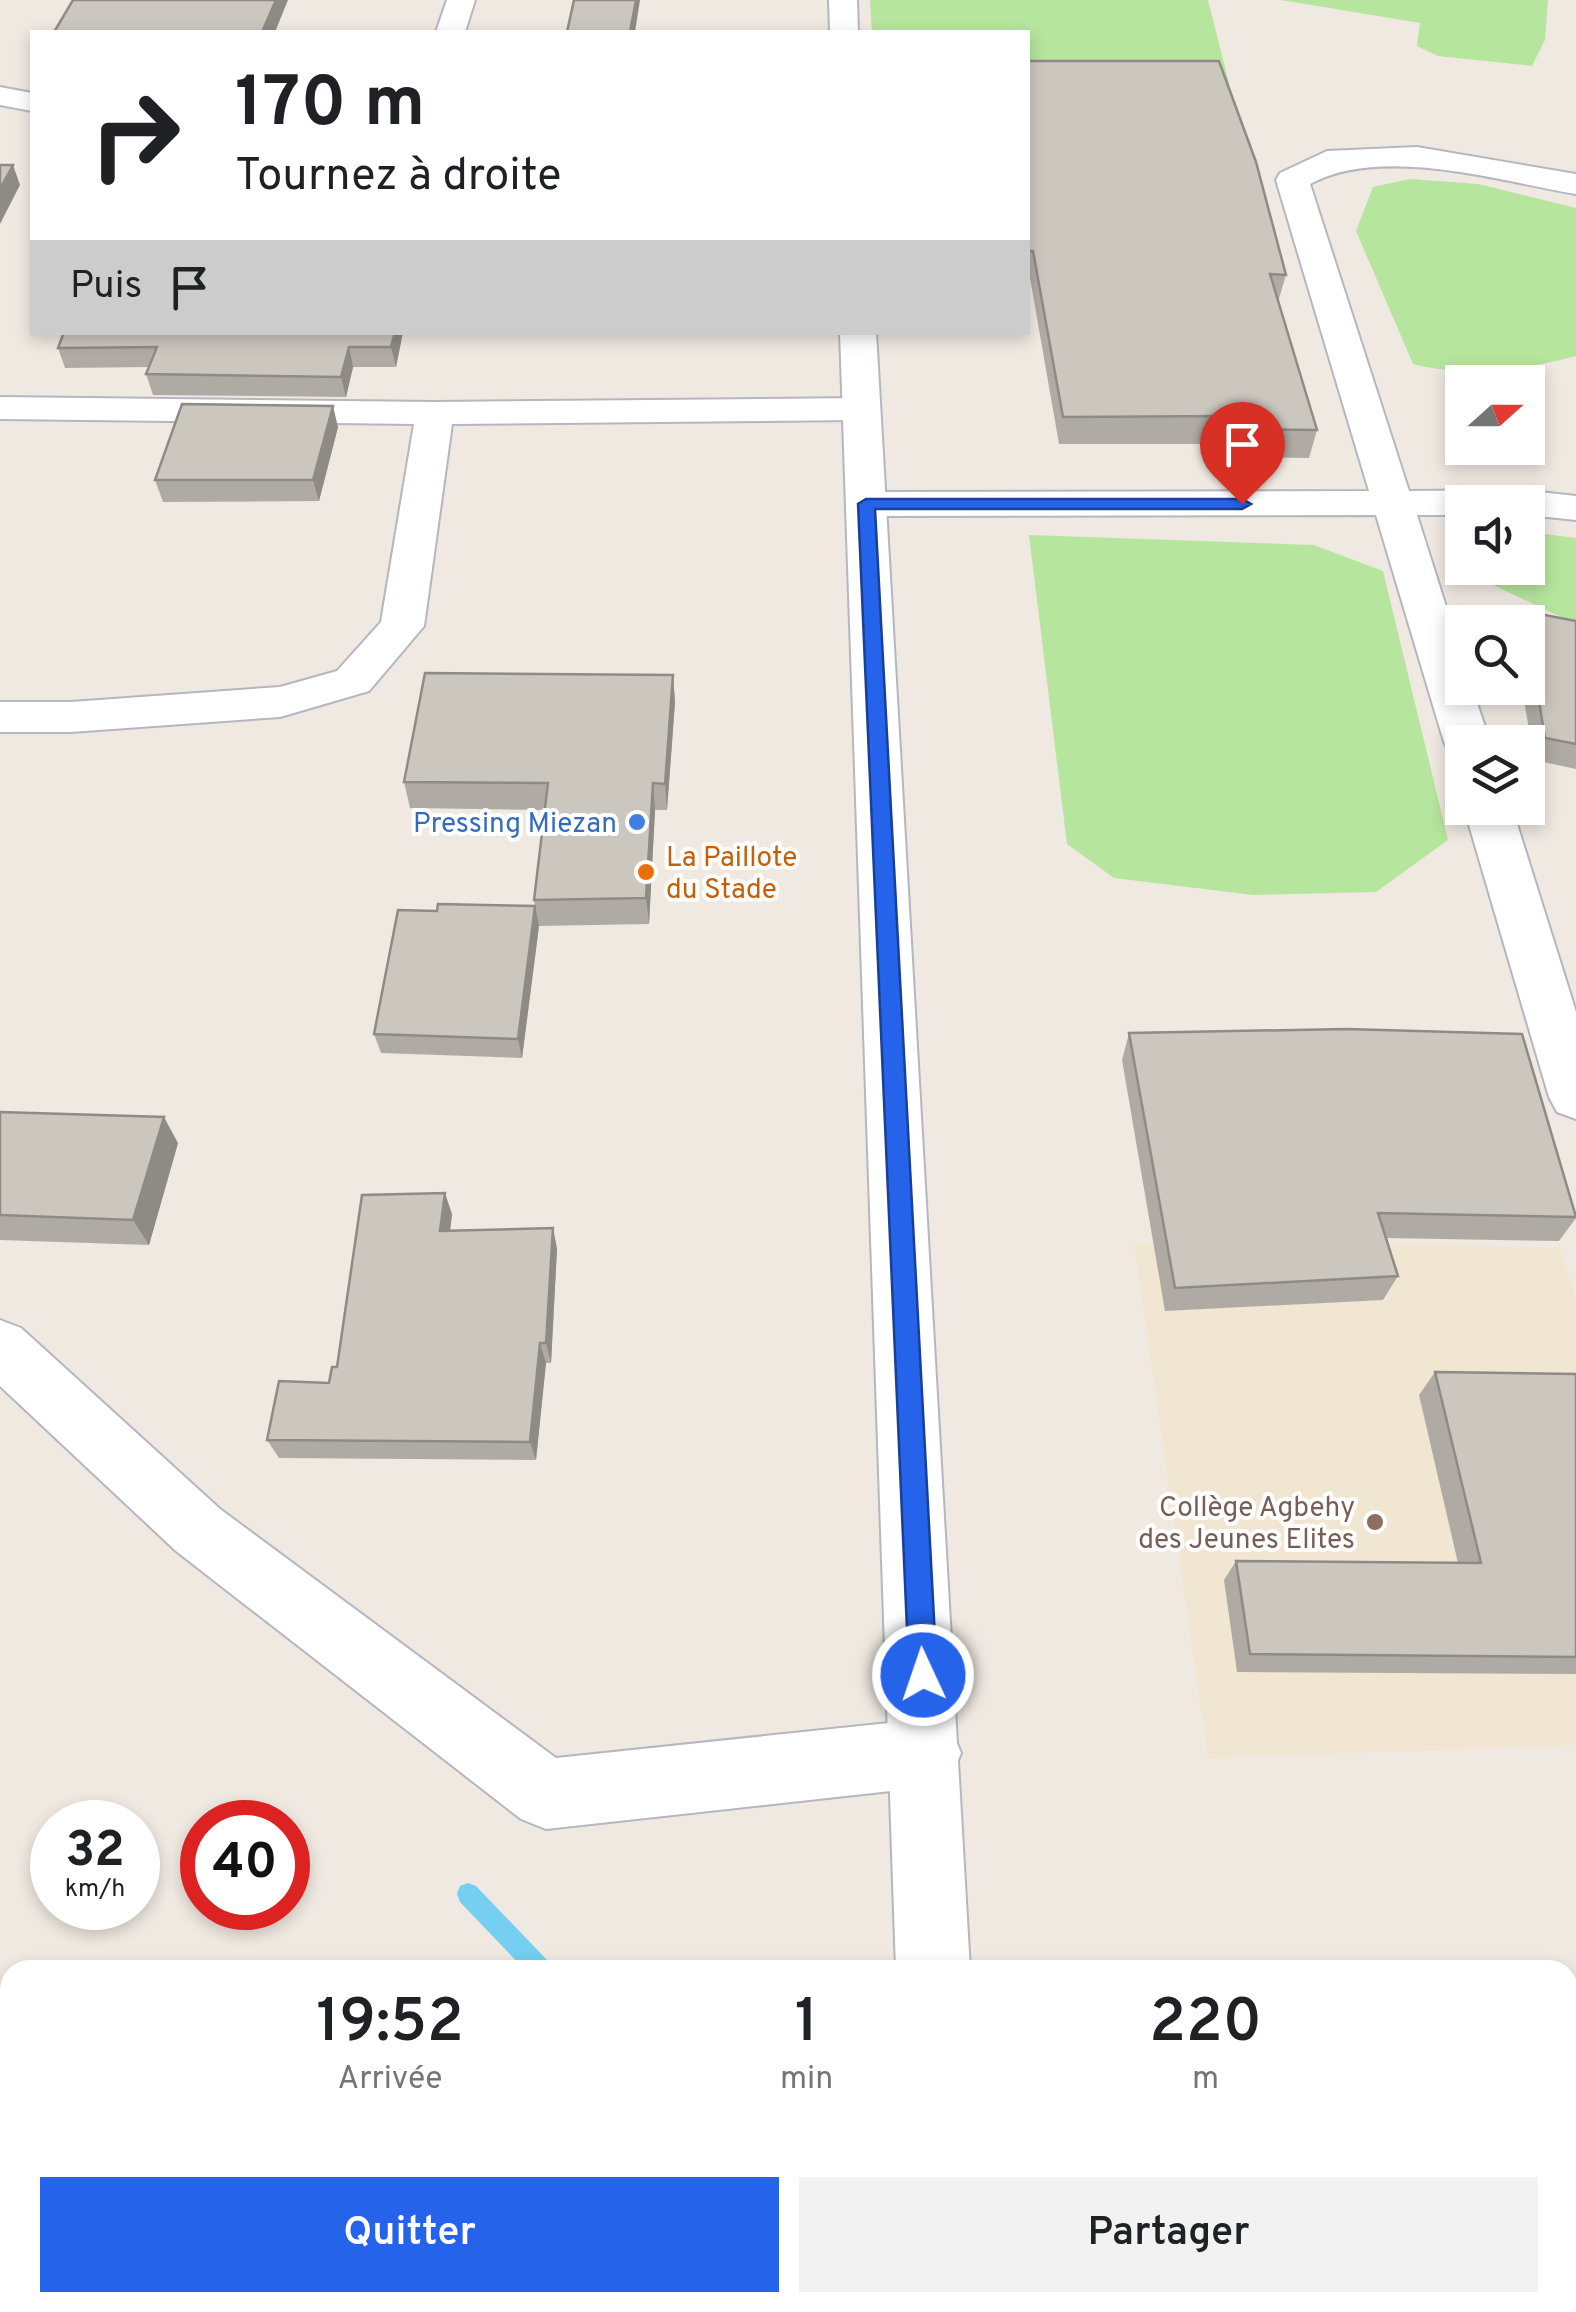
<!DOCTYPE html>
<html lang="fr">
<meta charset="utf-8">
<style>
:root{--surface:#fff;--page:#f2f2f2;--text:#202124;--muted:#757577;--accent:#2563eb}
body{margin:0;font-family:Overpass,sans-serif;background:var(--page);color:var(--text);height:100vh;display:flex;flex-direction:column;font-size:38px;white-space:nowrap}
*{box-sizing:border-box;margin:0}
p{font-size:32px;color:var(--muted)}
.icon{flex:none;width:55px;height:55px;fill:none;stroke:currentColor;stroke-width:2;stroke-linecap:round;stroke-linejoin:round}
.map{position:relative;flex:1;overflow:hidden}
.panel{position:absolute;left:0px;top:1960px;width:1578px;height:352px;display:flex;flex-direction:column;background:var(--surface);border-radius:30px 30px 0 0;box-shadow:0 5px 15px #0003}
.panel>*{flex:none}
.guide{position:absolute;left:30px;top:30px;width:1000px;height:305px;border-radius:0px;box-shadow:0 5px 15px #0003;background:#fff;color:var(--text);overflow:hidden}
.needle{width:65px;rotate:69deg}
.controls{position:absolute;left:1445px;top:365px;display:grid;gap:20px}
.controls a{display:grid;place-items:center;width:100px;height:100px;border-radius:0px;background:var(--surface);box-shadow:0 5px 15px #0003;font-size:50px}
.speed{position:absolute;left:30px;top:1800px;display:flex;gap:20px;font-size:50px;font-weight:700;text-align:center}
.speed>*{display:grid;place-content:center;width:130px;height:130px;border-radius:50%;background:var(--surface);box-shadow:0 5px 15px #0003;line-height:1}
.speed small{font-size:25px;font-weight:400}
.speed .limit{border:15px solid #d22;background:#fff;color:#111}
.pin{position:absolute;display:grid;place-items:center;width:85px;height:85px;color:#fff;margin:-102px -42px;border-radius:50% 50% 50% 0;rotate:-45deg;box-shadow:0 0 10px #0007}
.pin .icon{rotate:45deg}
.me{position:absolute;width:110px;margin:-55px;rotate:357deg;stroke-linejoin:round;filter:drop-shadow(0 0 8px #0008)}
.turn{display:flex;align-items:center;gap:35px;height:210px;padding:0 40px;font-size:45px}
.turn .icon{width:130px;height:130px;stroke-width:2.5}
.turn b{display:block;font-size:70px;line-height:85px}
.then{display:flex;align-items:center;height:95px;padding:0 40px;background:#0003;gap:20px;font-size:38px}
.eta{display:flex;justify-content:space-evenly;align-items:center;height:170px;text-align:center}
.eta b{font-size:60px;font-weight:600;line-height:70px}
.primary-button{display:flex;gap:20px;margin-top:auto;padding:20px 40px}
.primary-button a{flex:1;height:115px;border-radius:0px;background:var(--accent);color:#fff;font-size:40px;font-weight:600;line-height:115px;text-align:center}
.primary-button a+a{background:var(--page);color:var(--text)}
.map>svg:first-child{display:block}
</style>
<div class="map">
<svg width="1576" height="2312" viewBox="0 0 1576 2312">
<rect width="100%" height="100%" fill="#efe9e1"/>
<path fill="#f0e6d1" d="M1134 1243 1560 1247 1576 1298V1745L1208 1758Z"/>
<path fill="#b6e59e" d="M870 0H1208L1229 83 1028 82V32H872Z
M1281 0H1548L1545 40 1532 66 1438 56 1417 46 1420 23Z
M1410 179 1478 184 1576 208V356C1524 370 1466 378 1413 364L1356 231 1373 187Z
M1528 532 1576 538V624L1489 583 1483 568H1528Z
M1029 535 1314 545 1383 571 1448 840 1376 892 1253 895 1114 878 1067 844Z"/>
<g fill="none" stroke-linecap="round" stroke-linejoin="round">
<path fill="#75cff0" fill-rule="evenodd" d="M468 1883 476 1886 549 1962 553 1970H525L460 1902 457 1894 460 1886Z
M523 2302H549V2312H523Z"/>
<g stroke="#b4b7c1" stroke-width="4">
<path id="street" d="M447 0H475L465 32H436Z
M0 87 32 93V111L0 105Z
M1417 147 1576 174V194C1499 181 1381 145 1310 184L1409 491 1522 490 1576 496V520L1528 515V502H1462V515H1417L1462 657V688H1472L1490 742H1462V756L1451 753 1444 742 1376 515 866 516 852 513 846 504 852 495 866 492 1369 491 1276 180 1280 173 1327 151Z
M0 397 435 402 861 398 874 401 880 409 874 417 861 420 452 424 424 626 369 691 280 717 71 732H0V702H71L280 687 337 671 381 622 414 424 0 419Z
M1464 808H1512L1576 1012V1119L1557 1112 1549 1097Z
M0 1320 21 1328 220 1509 556 1758 927 1719 951 1729 961 1753 951 1777 927 1787 546 1829 521 1819 176 1551 0 1386Z"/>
</g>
<g stroke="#b4b7c1" stroke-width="4">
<path id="secondary" d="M829 0H857L858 32H830Z
M840 332H876L970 1970H896Z
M904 2302H984L985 2312H903Z"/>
</g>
<path stroke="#c9c9c9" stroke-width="8" stroke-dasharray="10 6" stroke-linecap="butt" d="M1568 2254 1576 2251
M1432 2312 1454 2302"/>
<use href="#street" fill="#fff" fill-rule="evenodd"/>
<use href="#secondary" fill="#fff" fill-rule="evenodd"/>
</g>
<path fill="#afaba4" d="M1028 61 1286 275 1278 302 1317 430 1309 458 1225 457 1222 444H1059L1030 278H1028Z
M403 332 396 367H353L346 397 153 395 146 374 149 367 65 368 58 348Z
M338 427 319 501 163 502 155 480Z
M1524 611 1576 621V769L1534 760 1522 688H1528V622H1518Z
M673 675 675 702 667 810H655L649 924 539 926 522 1058 381 1053 374 1034 437 911 535 906 534 900 545 810 410 808 404 782Z
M1129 1033 1576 1213V1218L1559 1241 1386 1238 1398 1276 1383 1300 1165 1311 1122 1060Z
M0 1112 178 1143 149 1245 0 1240Z
M452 1214 450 1230 553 1228 557 1249 551 1363H546L536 1460 279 1458 267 1440 329 1383Z
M1435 1372 1576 1374V1674L1237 1672 1224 1580 1236 1561 1458 1563 1419 1395Z"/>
<path fill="#8e8b86" d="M276 0H288L275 32H262Z
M636 0H640L635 32H630Z
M13 165 20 185 0 224V189Z
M395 332H403L396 367 391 347Z
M349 347 353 367 346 397 341 377Z
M333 406 338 427 319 501 313 480Z
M673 675 675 702 667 810 665 784Z
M653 783 655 810 649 924 646 898Z
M535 906 539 926 522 1058 518 1039Z
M164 1117 178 1143 149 1245 133 1220Z
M445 1193 452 1214 448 1251 440 1231Z
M553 1228 557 1249 551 1363 546 1343Z
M540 1343 546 1363 536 1460 530 1442Z"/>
<path fill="#cbc7bf" stroke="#8e8b86" stroke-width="2.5" d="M73 0H276L262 32H54Z
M574 0H636L630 32H567Z
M1028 61H1219L1256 162 1286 275 1270 274 1317 430 1231 429 1228 416 1063 417 1033 251H1028Z
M0 165H13L0 189Z
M64 332H395L391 347H349L341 377 146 374 157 347 58 348Z
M182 404 333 406 313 480H155Z
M1524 611 1576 621V744L1545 738 1528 635V622H1525Z
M425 673 673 675 665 784 653 783 646 898 534 900 548 783 404 782Z
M438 904 535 906 518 1039 374 1034 398 910 437 911Z
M1346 1029 1522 1034 1576 1217 1378 1213 1398 1276 1175 1288 1129 1033Z
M0 1112 164 1117 133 1220 0 1215Z
M445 1193 440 1231 553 1228 546 1343H540L530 1442 267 1440 279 1381 329 1383 332 1367H337L362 1195Z
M1435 1372 1576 1374V1657L1250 1654 1236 1561 1481 1563Z"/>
<path fill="#2563eb" stroke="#184099" stroke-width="2.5" d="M866 499H1242L1251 504 1242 509H875L937 1675 933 1685 923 1689 913 1685 909 1675 858 504Z"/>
<circle fill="#3f7fe0" stroke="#fff" stroke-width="4" cx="637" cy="822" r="10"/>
<circle fill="#e8710a" stroke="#fff" stroke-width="4" cx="646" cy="872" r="10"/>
<circle fill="#8d6e63" stroke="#fff" stroke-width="4" cx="1375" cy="1522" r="10"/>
<g text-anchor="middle" stroke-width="8" stroke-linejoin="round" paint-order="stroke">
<g font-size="28" fill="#366cbe" stroke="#fff" text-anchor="end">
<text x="617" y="832">Pressing Miezan</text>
</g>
<g font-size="28" fill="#c56008" stroke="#fff" text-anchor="start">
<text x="666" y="866">La Paillote<tspan x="666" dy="32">du Stade</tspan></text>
</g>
<g font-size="28" fill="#785e54" stroke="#fff" text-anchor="end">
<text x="1355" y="1516">Collège Agbehy<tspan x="1355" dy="32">des Jeunes Elites</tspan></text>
</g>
</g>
</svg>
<div class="controls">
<a><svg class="needle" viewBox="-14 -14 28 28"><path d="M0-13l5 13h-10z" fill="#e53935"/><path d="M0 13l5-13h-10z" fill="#757577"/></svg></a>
<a><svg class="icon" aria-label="sound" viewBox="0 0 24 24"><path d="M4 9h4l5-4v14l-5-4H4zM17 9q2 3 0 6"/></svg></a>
<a><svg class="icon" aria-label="search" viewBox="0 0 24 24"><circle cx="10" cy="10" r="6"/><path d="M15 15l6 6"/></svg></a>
<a><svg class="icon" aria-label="layers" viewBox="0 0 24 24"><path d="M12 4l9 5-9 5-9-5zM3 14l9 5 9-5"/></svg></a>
</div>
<div class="speed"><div>32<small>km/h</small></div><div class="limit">40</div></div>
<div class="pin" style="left:1242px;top:504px;background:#d93025"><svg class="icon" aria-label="arrive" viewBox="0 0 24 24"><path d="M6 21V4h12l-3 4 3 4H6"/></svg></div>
<svg class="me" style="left:923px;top:1675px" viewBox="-20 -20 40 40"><circle r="17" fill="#2563eb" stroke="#fff" stroke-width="3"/><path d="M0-11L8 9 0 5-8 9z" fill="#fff"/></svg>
<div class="guide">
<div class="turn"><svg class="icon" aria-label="right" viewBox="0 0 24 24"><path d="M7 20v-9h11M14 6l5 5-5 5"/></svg><div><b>170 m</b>Tournez à droite</div></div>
<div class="then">Puis<svg class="icon" aria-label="arrive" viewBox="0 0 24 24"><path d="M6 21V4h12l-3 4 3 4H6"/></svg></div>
</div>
<section class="panel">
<div class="eta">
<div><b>19:52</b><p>Arrivée</p></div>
<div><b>1</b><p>min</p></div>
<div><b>220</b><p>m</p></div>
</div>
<div class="primary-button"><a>Quitter</a><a>Partager</a></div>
</section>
</div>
